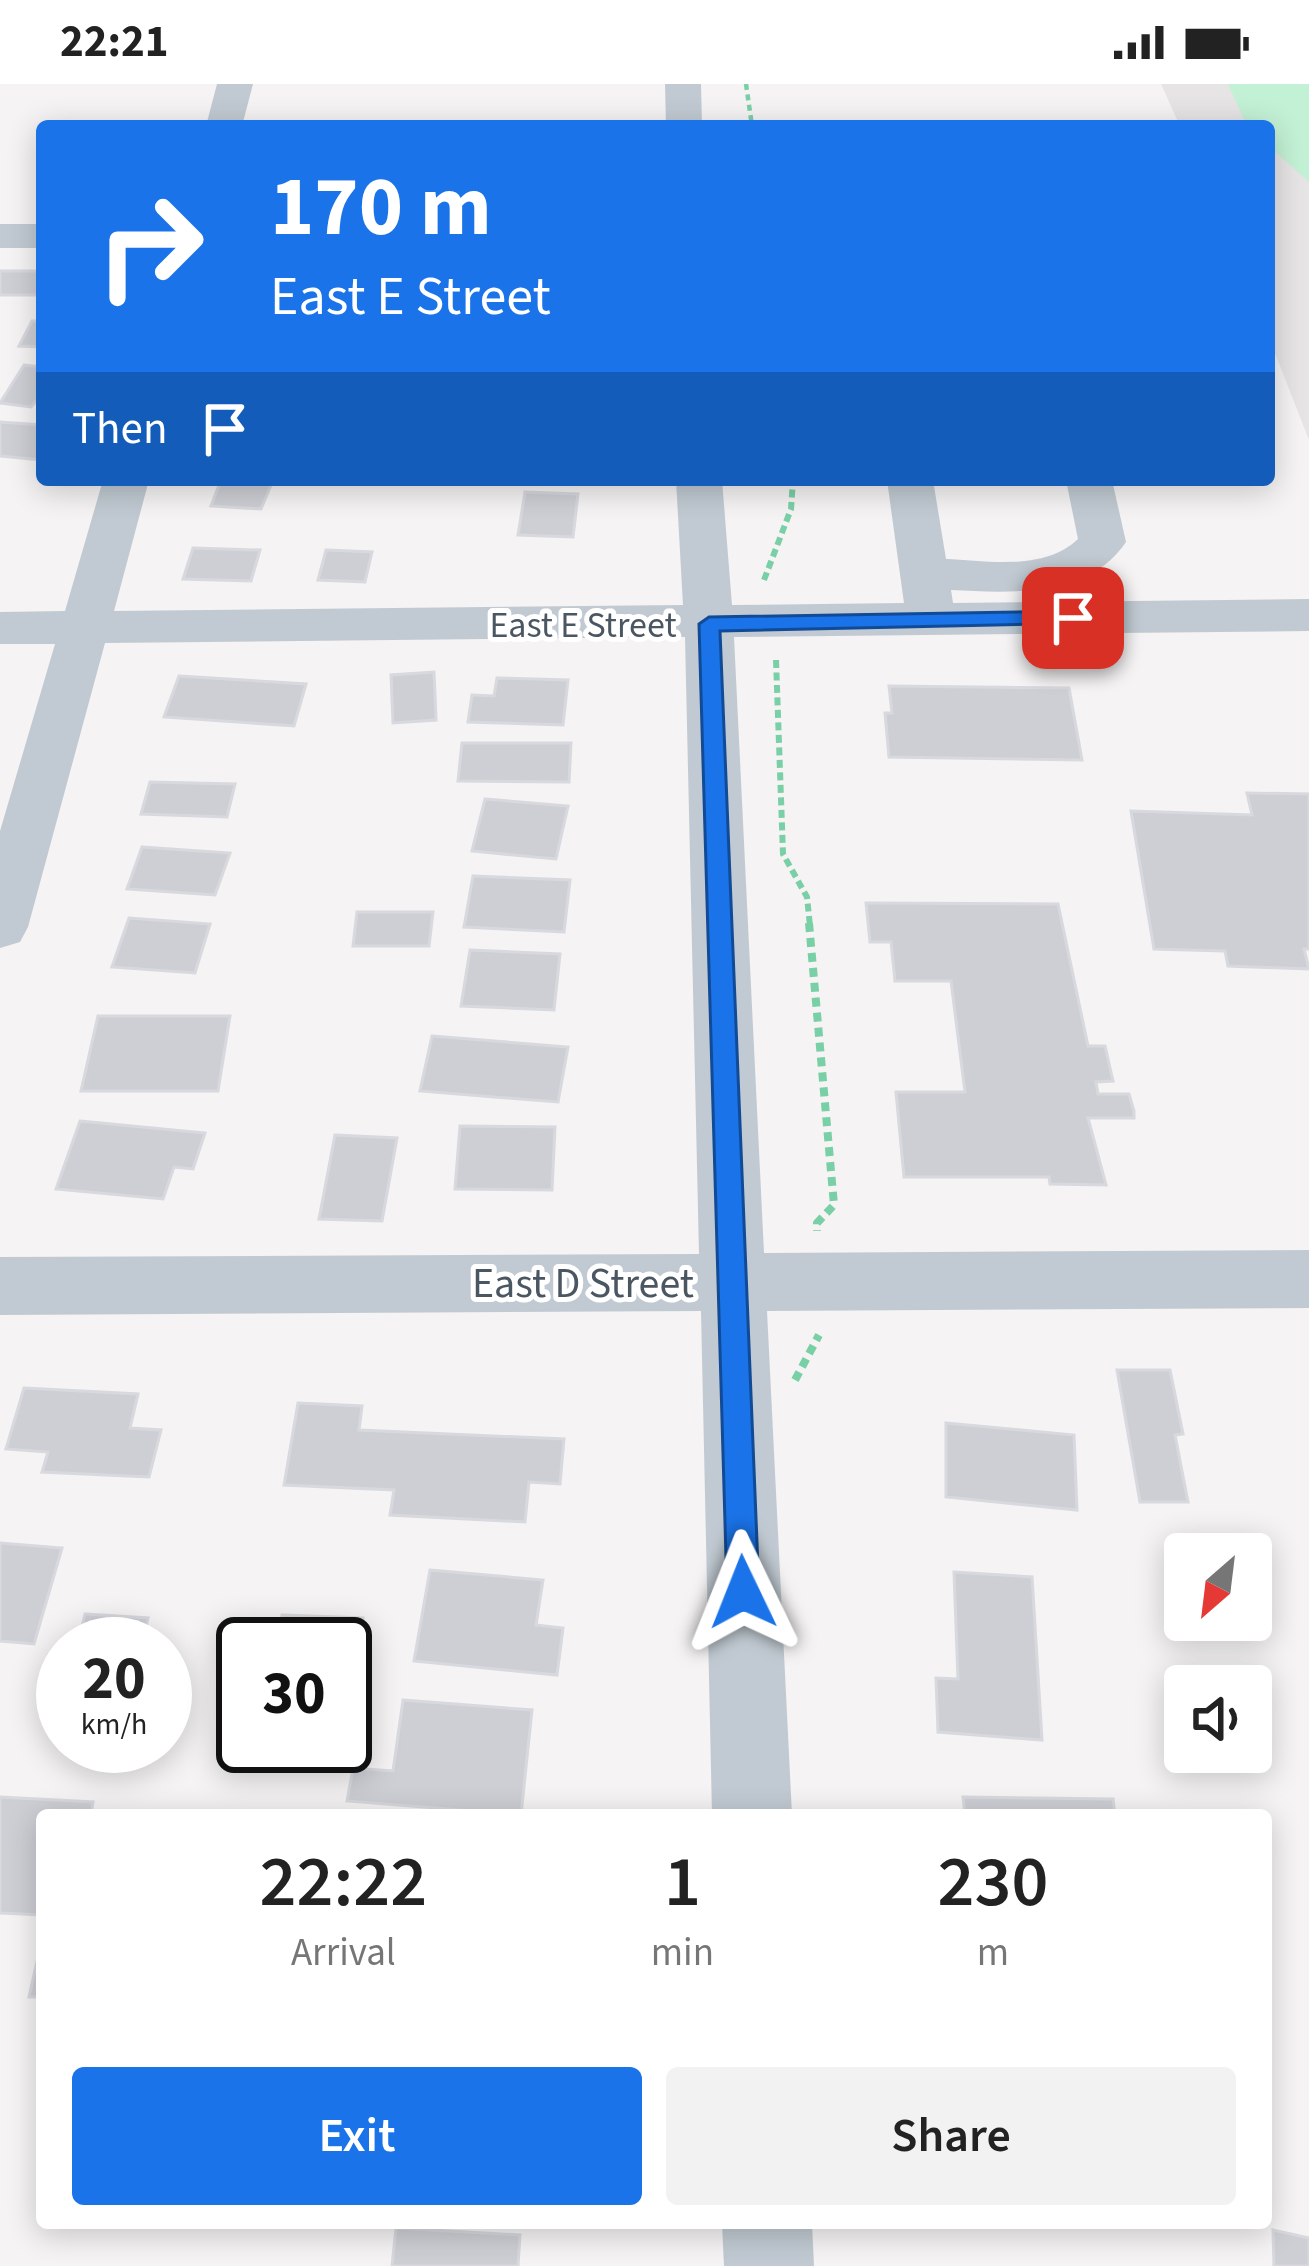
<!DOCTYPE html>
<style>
:root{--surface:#fff;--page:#f2f2f2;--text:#222;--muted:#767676;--accent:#1a73e8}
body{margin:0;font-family:"Source Sans 3",sans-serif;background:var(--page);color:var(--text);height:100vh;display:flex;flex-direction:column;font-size:45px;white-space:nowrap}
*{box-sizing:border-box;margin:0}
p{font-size:39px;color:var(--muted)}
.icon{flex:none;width:66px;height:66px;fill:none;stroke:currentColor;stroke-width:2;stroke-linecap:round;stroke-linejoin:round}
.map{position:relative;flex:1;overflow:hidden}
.sheet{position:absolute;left:36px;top:1725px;width:1236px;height:420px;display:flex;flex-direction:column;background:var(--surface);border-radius:12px;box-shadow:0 6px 30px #0003}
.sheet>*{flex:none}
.guide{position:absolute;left:36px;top:36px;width:1239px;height:366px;border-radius:12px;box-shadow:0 6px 30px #0003;background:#1a73e8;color:#fff;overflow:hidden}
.needle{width:78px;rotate:208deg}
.tools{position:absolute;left:1164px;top:1449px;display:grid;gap:24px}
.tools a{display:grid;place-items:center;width:108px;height:108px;border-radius:12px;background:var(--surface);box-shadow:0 6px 30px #0003;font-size:60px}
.speed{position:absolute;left:36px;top:1533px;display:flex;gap:24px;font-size:60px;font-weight:700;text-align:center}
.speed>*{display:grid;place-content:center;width:156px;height:156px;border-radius:50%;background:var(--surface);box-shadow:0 6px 30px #0003;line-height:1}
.speed small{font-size:30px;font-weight:400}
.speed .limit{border:6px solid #111;border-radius:18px;background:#fff;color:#111}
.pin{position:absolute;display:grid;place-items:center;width:102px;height:102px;color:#fff;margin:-51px;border-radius:24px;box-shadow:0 6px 18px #0006}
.me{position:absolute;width:132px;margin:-66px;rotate:358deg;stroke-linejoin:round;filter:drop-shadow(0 0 9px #0008)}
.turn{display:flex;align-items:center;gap:42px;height:252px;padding:0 36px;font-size:54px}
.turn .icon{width:156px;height:156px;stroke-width:2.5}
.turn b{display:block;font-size:84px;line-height:102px}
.then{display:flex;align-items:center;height:114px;padding:0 36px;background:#0003;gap:24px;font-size:45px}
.eta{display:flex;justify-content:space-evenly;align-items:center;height:204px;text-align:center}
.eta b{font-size:72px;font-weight:600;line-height:84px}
.cta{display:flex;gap:24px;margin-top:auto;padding:24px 36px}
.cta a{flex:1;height:138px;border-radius:12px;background:var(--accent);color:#fff;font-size:48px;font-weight:600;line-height:138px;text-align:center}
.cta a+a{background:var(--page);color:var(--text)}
.status{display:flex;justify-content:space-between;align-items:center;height:84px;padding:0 60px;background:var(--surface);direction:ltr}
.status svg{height:33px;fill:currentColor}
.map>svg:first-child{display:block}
</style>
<div class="status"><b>22:21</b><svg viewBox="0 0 49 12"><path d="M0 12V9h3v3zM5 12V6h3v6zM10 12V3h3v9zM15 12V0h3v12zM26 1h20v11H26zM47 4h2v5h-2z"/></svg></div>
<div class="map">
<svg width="1309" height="2182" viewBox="0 0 1309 2182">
<rect width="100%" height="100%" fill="#f5f3f3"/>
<path fill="#e6e4e5" d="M1161 0H1309V356L1269 254V42H1180Z"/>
<path fill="#c3f1d5" d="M1228 0H1309V98L1269 62V42L1245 38Z"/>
<path fill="#cdcfd5" stroke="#d7d9de" stroke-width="3" d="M0 187H42V211H0Z
M32 237H42V263L19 262Z
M24 281 42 283V310L31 323 0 319Z
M0 338 42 341V376L0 372Z
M221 396H273L261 425 211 422Z
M525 408 578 410 573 453 518 451Z
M193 464 260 466 251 497 183 495Z
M326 466 372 468 365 498 318 496Z
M434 588 436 636 393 639 391 591Z
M179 592 306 600 294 642 164 633Z
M497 594 568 596 563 641 468 638 472 611 494 612Z
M889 602 1069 604 1082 676 889 673 885 629H892Z
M462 659H571L569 698 458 697Z
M150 698 235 700 227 733 141 730Z
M1247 709 1309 710V865H1304L1309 885 1228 882 1225 867 1154 865 1131 727 1252 731Z
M485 715 568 722 556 775 472 767Z
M142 763 230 769 215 811 127 805Z
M473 792 570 796 564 848 464 843Z
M866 819 1058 820 1088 962H1105L1113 997 1096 998 1098 1010H1129L1134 1027V1034H1088L1106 1101 1050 1100 1049 1093H904L896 1008H965L951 897H895L891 858H870Z
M357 828H433L429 862H353Z
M129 834 210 840 195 889 112 883Z
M470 866 560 870 554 926 461 922Z
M98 932H230L218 1007H81Z
M432 952 568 963 558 1018 420 1007Z
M80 1037 205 1049 193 1085 174 1083 163 1115 56 1105Z
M460 1042 555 1043 552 1106 455 1105Z
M335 1051 397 1054 382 1137 319 1135Z
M1117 1286H1170L1183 1350 1175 1351 1188 1418H1140Z
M24 1304 138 1310 130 1344 161 1346 149 1393 42 1388 48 1368 6 1365Z
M298 1319 362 1322 359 1346 564 1355 560 1400 529 1398 525 1438 390 1431 394 1406 284 1401Z
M946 1339 1074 1351 1077 1426 946 1413Z
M0 1459 62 1464 34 1560 0 1557Z
M430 1486 543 1496 536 1541 563 1544 557 1591 414 1577Z
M954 1488 1032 1493 1042 1656 938 1648 936 1594 958 1595Z
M85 1530 148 1534 142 1560H78Z
M282 1531 363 1534 353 1611H345V1560H277Z
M403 1616 532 1626 521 1731 347 1717 353 1684 393 1687Z
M0 1713 93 1718 91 1731H42V1831L0 1829Z
M963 1713 1113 1715 1115 1731H965Z
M42 1855V1913H29Z
M396 2144 520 2151 518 2182H392Z
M1273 2146 1309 2154V2182H1274Z"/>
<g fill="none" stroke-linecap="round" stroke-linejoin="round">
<path stroke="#7ad0a6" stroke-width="4.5" stroke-dasharray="6 4.5" stroke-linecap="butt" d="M746 0 752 42"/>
<path stroke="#7ad0a6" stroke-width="6" stroke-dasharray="8 4.5" stroke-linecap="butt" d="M764 496 791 425 793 396
M776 576 783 770 807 813 810 842"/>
<path stroke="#7ad0a6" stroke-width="8" stroke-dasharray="9 6" stroke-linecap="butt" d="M809 839 834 1121 817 1139V1147
M795 1296 819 1251"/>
<path fill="#c1cad2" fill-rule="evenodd" d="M217 0H253L242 42H206Z
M665 0H701L702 42H666Z
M0 140H42V164H0Z
M103 396H149L114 527 683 521 676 396H722L732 521 904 519 887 396H933L946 475C988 477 1045 487 1078 455L1066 396H1112L1126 458C1089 514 1010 509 951 506L953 519 1309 515V547L734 553 764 1169 1309 1166V1224L767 1227 792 1731H712L701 1227 0 1231V1173L699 1170 685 553 105 559 28 843 20 858 0 864V747L55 560H0V528L65 527Z
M722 2139H812L814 2182H724Z"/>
</g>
<path fill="#1a73e8" stroke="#114b97" stroke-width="3" d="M1073 527 1084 534 1081 539 720 547 759 1508 754 1519 743 1524 732 1519 727 1508 699 540 709 533Z"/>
<g text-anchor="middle" stroke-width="10" stroke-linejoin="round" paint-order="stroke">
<g font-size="36" fill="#4a5661" stroke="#fff">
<text x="583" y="553">East E Street</text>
</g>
<g font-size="42" fill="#4a5661" stroke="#fff">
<text x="583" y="1213">East D Street</text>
</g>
</g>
</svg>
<div class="tools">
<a><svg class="needle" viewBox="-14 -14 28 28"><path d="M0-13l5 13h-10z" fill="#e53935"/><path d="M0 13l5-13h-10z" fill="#767676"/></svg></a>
<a><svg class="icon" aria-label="sound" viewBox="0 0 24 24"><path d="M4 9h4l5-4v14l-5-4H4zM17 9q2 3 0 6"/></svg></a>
</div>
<div class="speed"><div>20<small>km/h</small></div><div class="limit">30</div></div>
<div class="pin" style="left:1073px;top:534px;background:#d93025"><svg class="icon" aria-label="arrive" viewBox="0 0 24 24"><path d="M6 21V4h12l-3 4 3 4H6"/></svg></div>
<svg class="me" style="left:743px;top:1508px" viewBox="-20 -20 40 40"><path d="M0-17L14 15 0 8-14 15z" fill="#1a73e8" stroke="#fff" stroke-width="4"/></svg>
<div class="guide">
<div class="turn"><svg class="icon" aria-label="right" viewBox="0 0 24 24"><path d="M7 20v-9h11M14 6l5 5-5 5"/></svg><div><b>170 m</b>East E Street</div></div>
<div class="then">Then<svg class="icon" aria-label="arrive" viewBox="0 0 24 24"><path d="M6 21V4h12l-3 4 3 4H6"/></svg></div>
</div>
<section class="sheet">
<div class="eta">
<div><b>22:22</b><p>Arrival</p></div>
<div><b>1</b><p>min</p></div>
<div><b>230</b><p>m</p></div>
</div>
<div class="cta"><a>Exit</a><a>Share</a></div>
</section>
</div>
